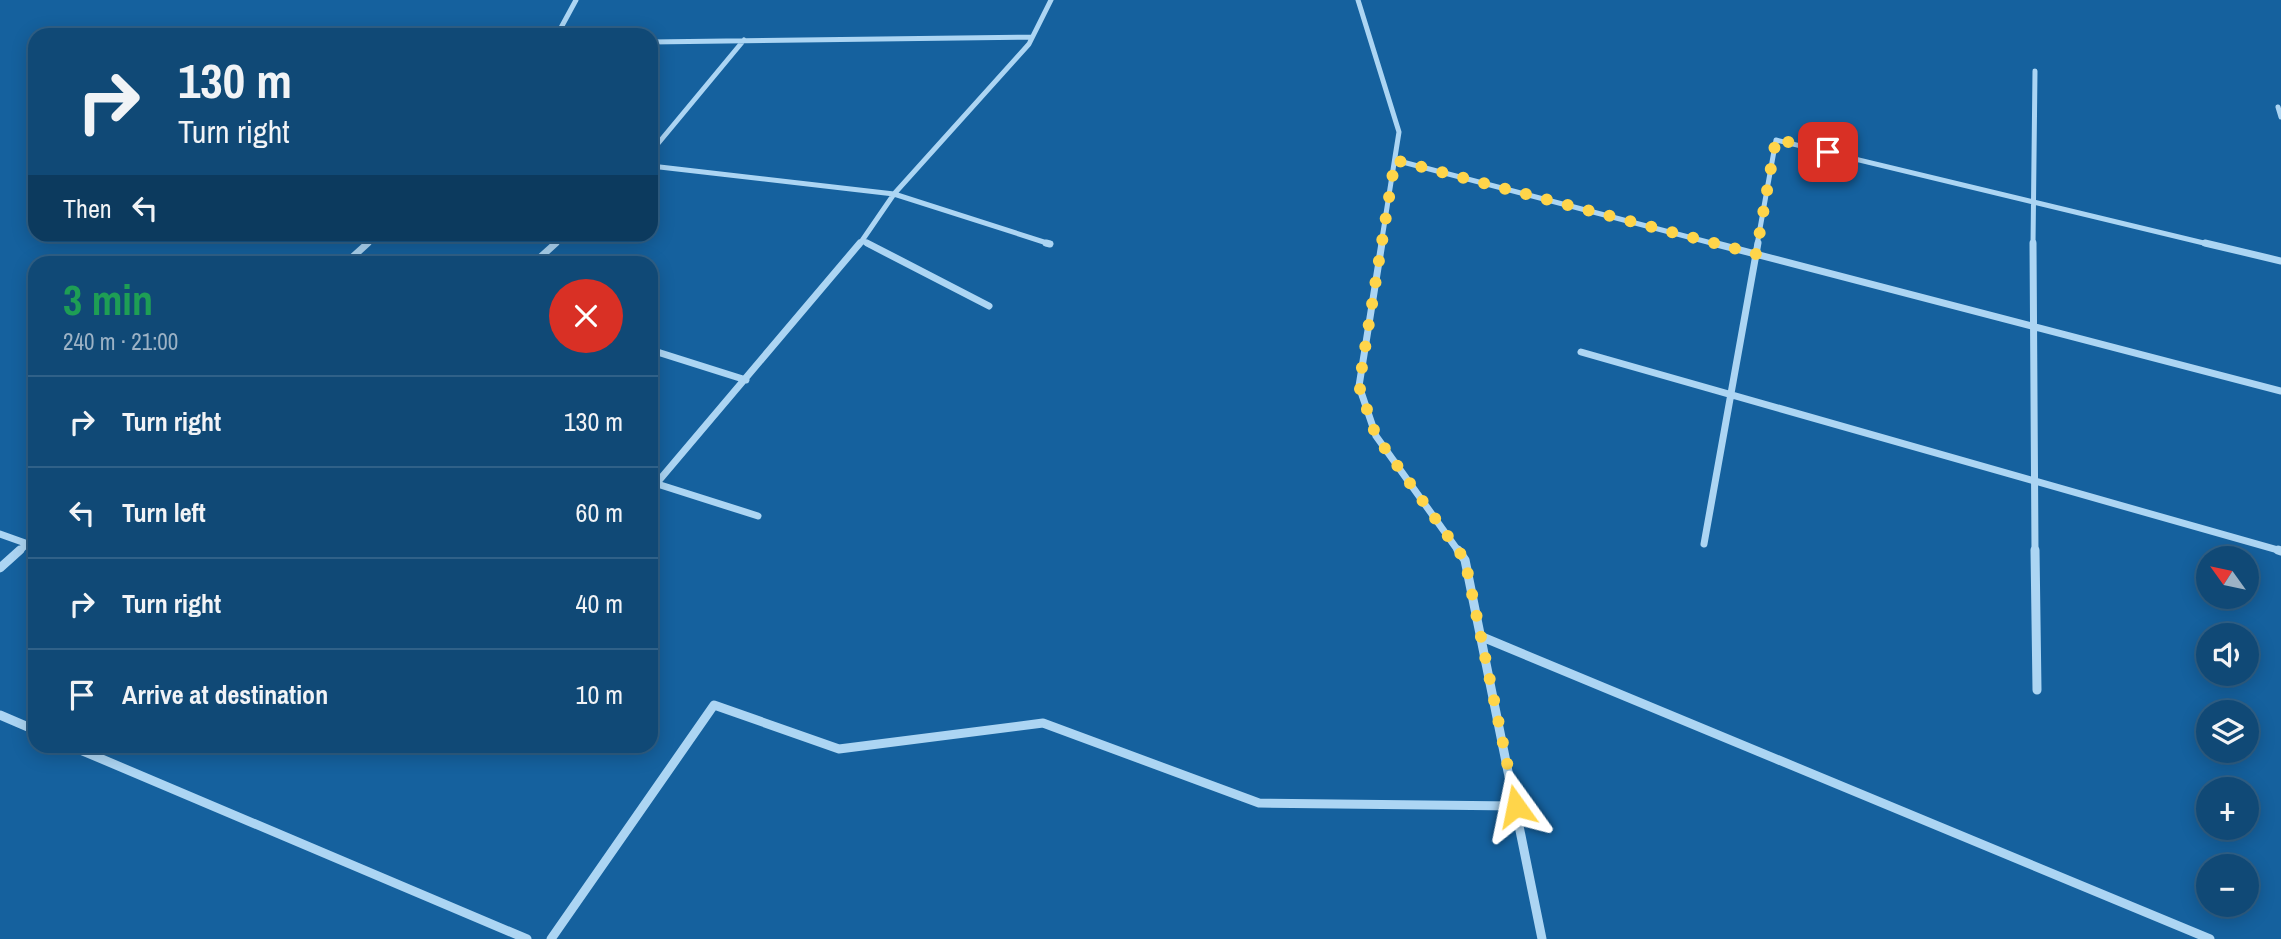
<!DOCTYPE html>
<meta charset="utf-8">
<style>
:root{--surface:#104976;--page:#1e537e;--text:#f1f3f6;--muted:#9cb2c5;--line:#306188}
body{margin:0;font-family:"Archivo Narrow",sans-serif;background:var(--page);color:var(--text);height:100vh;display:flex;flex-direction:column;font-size:26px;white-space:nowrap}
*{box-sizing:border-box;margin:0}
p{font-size:23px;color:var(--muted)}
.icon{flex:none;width:38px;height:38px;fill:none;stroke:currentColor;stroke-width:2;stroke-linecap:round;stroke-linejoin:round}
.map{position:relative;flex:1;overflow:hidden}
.drawer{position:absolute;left:28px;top:256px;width:630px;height:497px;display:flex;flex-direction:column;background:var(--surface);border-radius:21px;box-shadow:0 4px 18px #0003,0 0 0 2px var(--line)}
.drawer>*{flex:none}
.banner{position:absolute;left:28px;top:28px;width:630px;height:214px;border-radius:21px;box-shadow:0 4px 18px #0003,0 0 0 2px var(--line);background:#104976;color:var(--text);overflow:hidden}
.needle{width:46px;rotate:303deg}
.tools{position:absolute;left:2196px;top:546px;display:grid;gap:14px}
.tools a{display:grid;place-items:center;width:63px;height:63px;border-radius:50%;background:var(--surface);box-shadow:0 4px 18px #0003,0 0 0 2px var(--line);font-size:35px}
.pin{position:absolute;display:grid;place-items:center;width:60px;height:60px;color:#fff;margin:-30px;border-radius:14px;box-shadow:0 4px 10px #0006}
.me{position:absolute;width:77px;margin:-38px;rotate:348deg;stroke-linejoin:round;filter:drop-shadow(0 0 5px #0008)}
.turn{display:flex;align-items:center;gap:24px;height:147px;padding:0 35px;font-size:32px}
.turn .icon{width:91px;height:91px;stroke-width:2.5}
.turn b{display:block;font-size:49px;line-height:60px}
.then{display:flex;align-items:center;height:66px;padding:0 35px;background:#0003;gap:14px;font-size:26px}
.round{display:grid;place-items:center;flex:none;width:74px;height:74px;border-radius:37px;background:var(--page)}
.overview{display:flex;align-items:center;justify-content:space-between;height:119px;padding:0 35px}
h1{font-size:42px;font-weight:700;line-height:52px;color:#1e9e55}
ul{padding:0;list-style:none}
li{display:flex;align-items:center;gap:21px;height:91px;padding:0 35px;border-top:2px solid var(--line)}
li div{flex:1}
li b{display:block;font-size:26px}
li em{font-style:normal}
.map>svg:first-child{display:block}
</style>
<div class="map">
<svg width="2281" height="939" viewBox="0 0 2281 939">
<rect width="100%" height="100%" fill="#15619e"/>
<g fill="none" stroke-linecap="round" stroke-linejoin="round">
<path stroke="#acd5f3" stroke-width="5" d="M1358 0 1399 132 1381 245
M557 35 576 0
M651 42 1032 37
M2278 107 2281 117
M651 152 744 40
M1395 160 1719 245
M651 166 894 194 1050 244
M863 241 870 245
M366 245 377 234
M554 245 565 234
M859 245 894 194 1029 44 1051 0
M1757 245 1776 140 2212 245
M2033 245 2035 71"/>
<path stroke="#acd5f3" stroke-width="7" d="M867 243 989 306
M1046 243 1050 244
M1382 243 1359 386 1376 436 1459 552
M1713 243 2281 391
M2033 243 2035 552
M2205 243 2281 261
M347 262 368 243
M535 262 556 243
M651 350 746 380
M1581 352 2281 551
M651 482 758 516
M656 484 860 243
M0 534 28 544
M1704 544 1758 243
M18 552 35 537"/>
<path stroke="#acd5f3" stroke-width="9" d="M1458 550 1465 560 1542 939
M2035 550 2037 690
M2278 550 2281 551
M0 568 20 550
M1480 636 2210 939
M0 715 35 730
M71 746 527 939
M551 939 714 705 839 749 1043 723 1259 803 1516 806"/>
</g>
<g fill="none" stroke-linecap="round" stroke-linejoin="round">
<path stroke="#ffd54a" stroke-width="12" stroke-dasharray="0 21.6" d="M1516 806 1465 560 1376 436 1359 386 1395 160 1756 254 1776 139 1828 152"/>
</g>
</svg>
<div class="tools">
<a><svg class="needle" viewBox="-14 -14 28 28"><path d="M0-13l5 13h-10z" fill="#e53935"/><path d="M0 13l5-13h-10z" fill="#9cb2c5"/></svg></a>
<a><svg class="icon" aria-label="sound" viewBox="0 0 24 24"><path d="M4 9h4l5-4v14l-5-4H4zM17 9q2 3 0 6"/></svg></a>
<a><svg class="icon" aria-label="layers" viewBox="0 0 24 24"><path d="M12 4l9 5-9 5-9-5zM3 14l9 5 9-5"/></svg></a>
<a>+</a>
<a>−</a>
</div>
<div class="pin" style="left:1828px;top:152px;background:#d93025"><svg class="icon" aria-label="arrive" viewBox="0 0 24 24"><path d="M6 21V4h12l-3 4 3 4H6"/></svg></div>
<svg class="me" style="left:1516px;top:806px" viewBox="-20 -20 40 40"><path d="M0-17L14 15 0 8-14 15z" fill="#ffd54a" stroke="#fff" stroke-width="4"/></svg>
<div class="banner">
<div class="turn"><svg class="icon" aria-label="right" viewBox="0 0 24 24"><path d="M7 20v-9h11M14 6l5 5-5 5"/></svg><div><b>130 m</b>Turn right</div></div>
<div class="then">Then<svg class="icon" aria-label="left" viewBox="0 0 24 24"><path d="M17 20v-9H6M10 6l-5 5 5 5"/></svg></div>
</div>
<section class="drawer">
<div class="overview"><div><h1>3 min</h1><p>240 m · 21:00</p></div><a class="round" style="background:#d93025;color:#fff"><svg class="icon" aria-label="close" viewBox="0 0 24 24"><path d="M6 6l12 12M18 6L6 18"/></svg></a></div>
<ul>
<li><svg class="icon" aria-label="right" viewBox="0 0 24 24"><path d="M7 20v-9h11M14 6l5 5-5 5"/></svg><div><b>Turn right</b></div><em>130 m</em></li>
<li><svg class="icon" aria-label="left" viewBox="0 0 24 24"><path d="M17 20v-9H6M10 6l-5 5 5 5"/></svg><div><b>Turn left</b></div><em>60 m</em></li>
<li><svg class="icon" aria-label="right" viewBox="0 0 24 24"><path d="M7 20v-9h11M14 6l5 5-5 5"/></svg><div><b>Turn right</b></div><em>40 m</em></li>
<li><svg class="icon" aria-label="arrive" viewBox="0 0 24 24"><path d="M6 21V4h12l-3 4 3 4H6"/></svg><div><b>Arrive at destination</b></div><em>10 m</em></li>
</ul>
</section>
</div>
